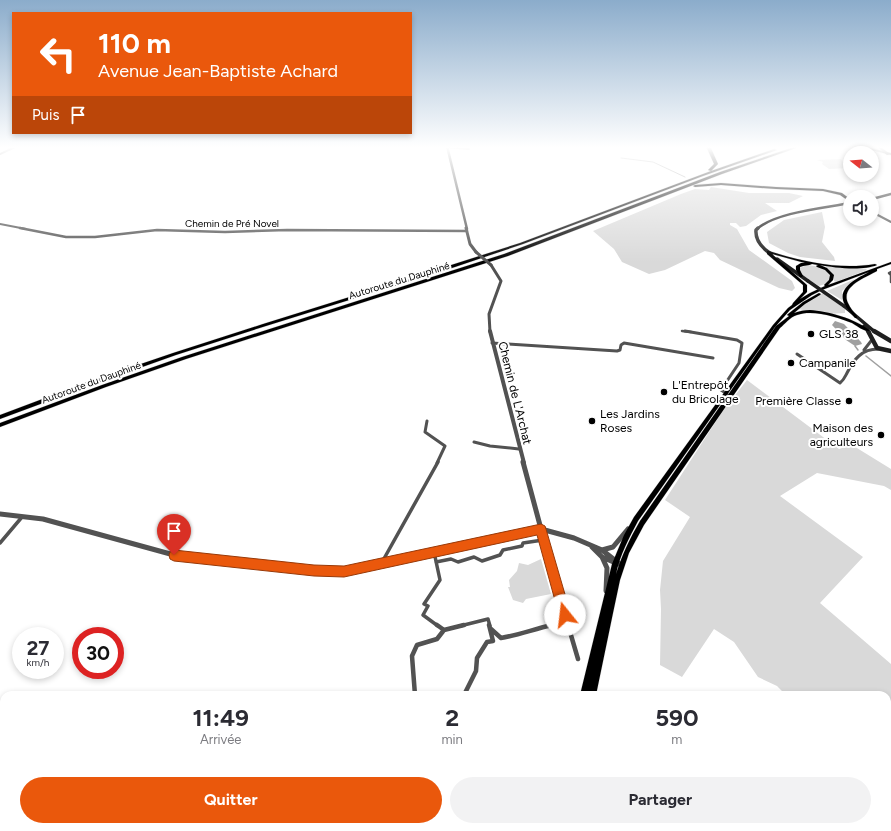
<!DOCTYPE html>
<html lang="fr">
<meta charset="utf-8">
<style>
:root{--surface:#fff;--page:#f2f2f3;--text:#2b2b33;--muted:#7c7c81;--accent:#ea580c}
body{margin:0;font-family:Figtree,sans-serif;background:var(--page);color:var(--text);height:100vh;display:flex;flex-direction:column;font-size:15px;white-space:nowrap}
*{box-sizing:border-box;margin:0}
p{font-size:13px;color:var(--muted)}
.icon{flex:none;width:22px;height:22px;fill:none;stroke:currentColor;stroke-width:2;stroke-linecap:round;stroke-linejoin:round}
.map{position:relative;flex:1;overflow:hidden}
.drawer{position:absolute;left:0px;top:691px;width:891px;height:140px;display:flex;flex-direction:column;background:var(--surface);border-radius:12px 12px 0 0;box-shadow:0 2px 6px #0003}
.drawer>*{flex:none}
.hud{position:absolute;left:12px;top:12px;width:400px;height:122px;border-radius:0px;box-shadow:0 2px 6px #0003;background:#ea580c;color:#fff;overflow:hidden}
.needle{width:26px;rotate:287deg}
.fabs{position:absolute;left:843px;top:146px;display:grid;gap:8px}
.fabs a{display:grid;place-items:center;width:36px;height:36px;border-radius:50%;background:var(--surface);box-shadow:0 2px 6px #0003;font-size:20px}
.speed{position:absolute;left:12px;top:627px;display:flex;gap:8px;font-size:20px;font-weight:700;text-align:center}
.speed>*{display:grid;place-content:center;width:52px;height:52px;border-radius:50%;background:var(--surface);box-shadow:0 2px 6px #0003;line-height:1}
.speed small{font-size:10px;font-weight:400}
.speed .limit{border:6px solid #d22;background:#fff;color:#111}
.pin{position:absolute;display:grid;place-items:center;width:34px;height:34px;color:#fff;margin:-41px -17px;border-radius:50% 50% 50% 0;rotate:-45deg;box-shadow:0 0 4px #0007}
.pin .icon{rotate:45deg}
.me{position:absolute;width:44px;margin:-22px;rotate:344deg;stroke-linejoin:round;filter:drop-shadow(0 0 3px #0008)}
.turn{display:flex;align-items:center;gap:14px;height:84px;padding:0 20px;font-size:18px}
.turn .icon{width:52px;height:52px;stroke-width:2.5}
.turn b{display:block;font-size:28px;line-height:34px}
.then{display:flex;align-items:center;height:38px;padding:0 20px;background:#0003;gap:8px;font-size:15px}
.eta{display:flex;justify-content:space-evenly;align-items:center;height:68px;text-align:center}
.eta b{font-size:24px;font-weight:700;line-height:28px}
.action{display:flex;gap:8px;margin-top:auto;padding:8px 20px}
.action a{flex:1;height:46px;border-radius:24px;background:var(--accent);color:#fff;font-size:16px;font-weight:700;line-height:46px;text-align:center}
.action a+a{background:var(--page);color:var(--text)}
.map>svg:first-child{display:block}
</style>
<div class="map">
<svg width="891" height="831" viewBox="0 0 891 831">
<rect width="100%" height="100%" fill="#fff"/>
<path fill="#d9d9d9" d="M841 159 843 162H832H844L850 165V168L829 169 822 164 823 162 817 160Z
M711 187 749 193H789L803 196 789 203H765L777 211 761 215 746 226 740 227 736 223H730V225L737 229 749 250 792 281 795 288 792 291 779 288 720 260 714 253 705 251 665 270 649 274 622 262 614 249 593 231 681 194 695 189 709 190Z
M822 212 825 227 822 242 834 257 835 261 800 257 788 253 769 243 767 232 784 220Z
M807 265 815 266 827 271 831 278 825 284 819 286 803 276 799 271 800 268Z
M827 266 866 269 867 270 836 282 834 281V277L825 267Z
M855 279 842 291V300L827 291Z
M823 293 845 309V313L829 314 797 309Z
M747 380 839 449 852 445 891 469V490L884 486 817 473 780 496 863 557 820 603 891 664V704L887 705V695H786L777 686 758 677 734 642 714 629 682 677 660 665 661 609 660 590 663 561 690 517 665 500 722 412Z
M541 559 551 594 526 599 523 603 513 600 508 587H510L509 580 517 571 519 563 528 565Z
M887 706 891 715V831H841L833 827H887Z"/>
<path fill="#a0a0a0" d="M835 321 844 324 861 342 862 344 855 346 846 340 832 325Z"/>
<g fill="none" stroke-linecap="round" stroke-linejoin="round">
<path stroke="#a0a0a0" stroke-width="1" d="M621 158 653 162 685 177"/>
<path stroke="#a0a0a0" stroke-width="1.5" d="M855 346 858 350
M866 356 891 376"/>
<g stroke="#dbdbdb" stroke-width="1">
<path id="primary" d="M856 146H862L891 153V155Z
M767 251H769C803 262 840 270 875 264L877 265C863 271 835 268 820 265L827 268 834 275 833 280 828 285 891 262V264L877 269V271C867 277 840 286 848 303 850 308 854 312 857 316V318H855C851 313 846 308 844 303 837 287 858 278 869 272L822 290 812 295 790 310 775 327 638 521C629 538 620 555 616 574 622 555 630 538 640 521L776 326 789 316 787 315 788 314 803 302 819 293 821 294 820 295 805 304 794 313C800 311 804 310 810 310 827 311 856 319 869 330V331C863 331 857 326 852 323 838 317 812 309 797 315 790 317 785 324 780 328L644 525 629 553 620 580 613 613 596 695H588L599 645 588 695H580L612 564 624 535 634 517 773 325 788 308 792 305 793 303 803 292V285L767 254ZM772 254 805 263H801L796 266V270L800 277H802L803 276 800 270V267C804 265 809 266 812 264L818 265 816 266 817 267 825 270 830 275 829 280 824 285 825 286 810 293 800 299 807 292V285Z
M549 827H557L556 831H548Z
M558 827H566L565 831H557Z"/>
</g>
<g stroke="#dbdbdb" stroke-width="1">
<path id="motorway" d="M706 146H710L718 164 711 171 774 149 777 150 703 176 523 244 455 267 266 326 176 355 89 386 0 419V415L85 383 173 353 263 324 420 275 520 243 711 171 708 170 714 164Z
M797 146H802L722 174 508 256 186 359 106 387 0 427V423L102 385 182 357 504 254 720 172Z
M876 146H879L890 154 887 155Z
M721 183 776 187 823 189 842 193 850 199V202L840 195 823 191 776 189 721 185 695 187 693 186 695 185Z"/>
</g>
<path stroke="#525252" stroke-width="2" d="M437 146 469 149
M0 154 17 146
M872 212 891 222
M0 224 26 229"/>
<path stroke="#525252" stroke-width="2.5" d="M20 228 66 237H95L157 230 225 232 287 230 467 231
M891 272 889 273 891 275
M891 276V282
M682 331 691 332"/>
<path stroke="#525252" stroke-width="3" d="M685 331 737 340 742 343 739 363 721 390 727 394 726 400
M492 343 617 351 620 350 621 345 624 343 713 358
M864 350 871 341
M797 354 840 383C844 380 845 377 847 373 854 359 862 349 878 349
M427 421 425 432 445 446 437 463
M474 442 490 446 519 449"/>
<path stroke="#525252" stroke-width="3.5" d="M541 529 569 626
M0 543 22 517
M434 552 440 580 424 604 428 606 423 615 438 626
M436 562 451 559 458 562 474 557 482 561 500 555 503 550 522 546 523 543 543 540
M381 564 438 462
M460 626 488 619 490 626
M547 626 567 622"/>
<path stroke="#525252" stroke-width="4.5" d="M437 625 444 630
M568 625 578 659
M491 629 501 638C519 635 534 629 552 625
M415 695 412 656 417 645 437 639 444 630 464 625
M464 695 476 671 477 658 487 642 493 641 489 625
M227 831 235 827"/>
<path stroke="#525252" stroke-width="2.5" d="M447 146 467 229"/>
<path stroke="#525252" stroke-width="3" d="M466 228 470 244 476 252
M490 332 489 314 501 281 491 265"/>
<path stroke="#525252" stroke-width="4" d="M490 331 524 463"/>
<path stroke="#525252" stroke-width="5" d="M523 462 541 529
M0 514 43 519 174 555 314 571 344 572 541 529 574 538 602 550 621 565
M592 547 602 557 618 564
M602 550 613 547 628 529
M602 557 607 568 606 591"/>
<path stroke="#525252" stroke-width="6" d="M726 827 730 831"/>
<path stroke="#1f1f1f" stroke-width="2.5" d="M872 199 891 194
M757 229C776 212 825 208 850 203"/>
<path stroke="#1f1f1f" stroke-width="3.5" d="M758 228 756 230C755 241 762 248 771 254
M777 259 808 281
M844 306 875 332
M864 326 869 332"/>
<path stroke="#1f1f1f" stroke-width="4.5" d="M868 331 877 348 891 351
M874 331 891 341"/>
<use href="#primary" fill="#000" fill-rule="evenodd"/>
<use href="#motorway" fill="#000" fill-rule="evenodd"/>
<path stroke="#525252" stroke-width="3" d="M476 252 491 265"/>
<path stroke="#1f1f1f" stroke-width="3.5" d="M808 281 844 306"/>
</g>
<linearGradient id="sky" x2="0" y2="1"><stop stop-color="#8baccb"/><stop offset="0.56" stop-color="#fff"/><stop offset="1" stop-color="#fff" stop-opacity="0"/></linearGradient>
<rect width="891" height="263" fill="url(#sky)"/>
<path fill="#ea580c" stroke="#983908" d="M541 524 545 526 546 529 571 615 569 620 565 621 561 620 559 615 537 535 344 577 314 576 174 561 170 559 169 555 170 552 174 550 314 565 344 566Z"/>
<g fill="#000" stroke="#fff" stroke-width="1.5">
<circle cx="811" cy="334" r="4"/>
<circle cx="791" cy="363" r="4"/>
<circle cx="664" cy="392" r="4"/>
<circle cx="849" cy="401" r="4"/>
<circle cx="592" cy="421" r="4"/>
<circle cx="881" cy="435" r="4"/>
</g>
<g text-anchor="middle" stroke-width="4" stroke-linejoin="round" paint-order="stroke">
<g font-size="10" fill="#000" stroke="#fff">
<text x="232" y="227">Chemin de Pré Novel</text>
<text transform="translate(399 280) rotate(-17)" y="4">Autoroute du Dauphiné</text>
<text transform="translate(91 382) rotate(-20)" y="4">Autoroute du Dauphiné</text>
</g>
<g font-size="12" fill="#000" stroke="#fff" text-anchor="start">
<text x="819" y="338">GLS 38</text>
<text x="799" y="367">Campanile</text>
<text x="672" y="389">L'Entrepôt<tspan x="672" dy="14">du Bricolage</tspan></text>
<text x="841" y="405" text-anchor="end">Première Classe</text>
<text x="600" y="418">Les Jardins<tspan x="600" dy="14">Roses</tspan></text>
<text x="873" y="432" text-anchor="end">Maison des<tspan x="873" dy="14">agriculteurs</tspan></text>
</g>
<g font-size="12" fill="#000" stroke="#fff">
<text transform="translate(515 393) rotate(76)" y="4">Chemin de L'Archat</text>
</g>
</g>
</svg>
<div class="fabs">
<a><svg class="needle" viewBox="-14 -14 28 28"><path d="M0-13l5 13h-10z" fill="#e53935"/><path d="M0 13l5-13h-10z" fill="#7c7c81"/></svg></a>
<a><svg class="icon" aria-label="sound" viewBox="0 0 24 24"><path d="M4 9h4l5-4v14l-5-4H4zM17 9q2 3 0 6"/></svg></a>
</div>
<div class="speed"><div>27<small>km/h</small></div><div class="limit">30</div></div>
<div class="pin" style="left:174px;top:555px;background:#d93025"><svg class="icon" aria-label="arrive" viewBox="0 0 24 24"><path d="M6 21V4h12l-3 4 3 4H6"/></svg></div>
<svg class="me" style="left:565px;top:615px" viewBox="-20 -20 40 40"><circle r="19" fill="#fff"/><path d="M0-13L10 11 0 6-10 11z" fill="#ea580c"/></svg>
<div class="hud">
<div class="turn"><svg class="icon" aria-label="left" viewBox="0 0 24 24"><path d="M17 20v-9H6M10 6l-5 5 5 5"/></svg><div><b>110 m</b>Avenue Jean-Baptiste Achard</div></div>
<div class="then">Puis<svg class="icon" aria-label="arrive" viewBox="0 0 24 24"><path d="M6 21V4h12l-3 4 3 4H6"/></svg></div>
</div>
<section class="drawer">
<div class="eta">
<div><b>11:49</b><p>Arrivée</p></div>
<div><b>2</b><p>min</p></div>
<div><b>590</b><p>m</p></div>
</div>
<div class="action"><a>Quitter</a><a>Partager</a></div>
</section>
</div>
